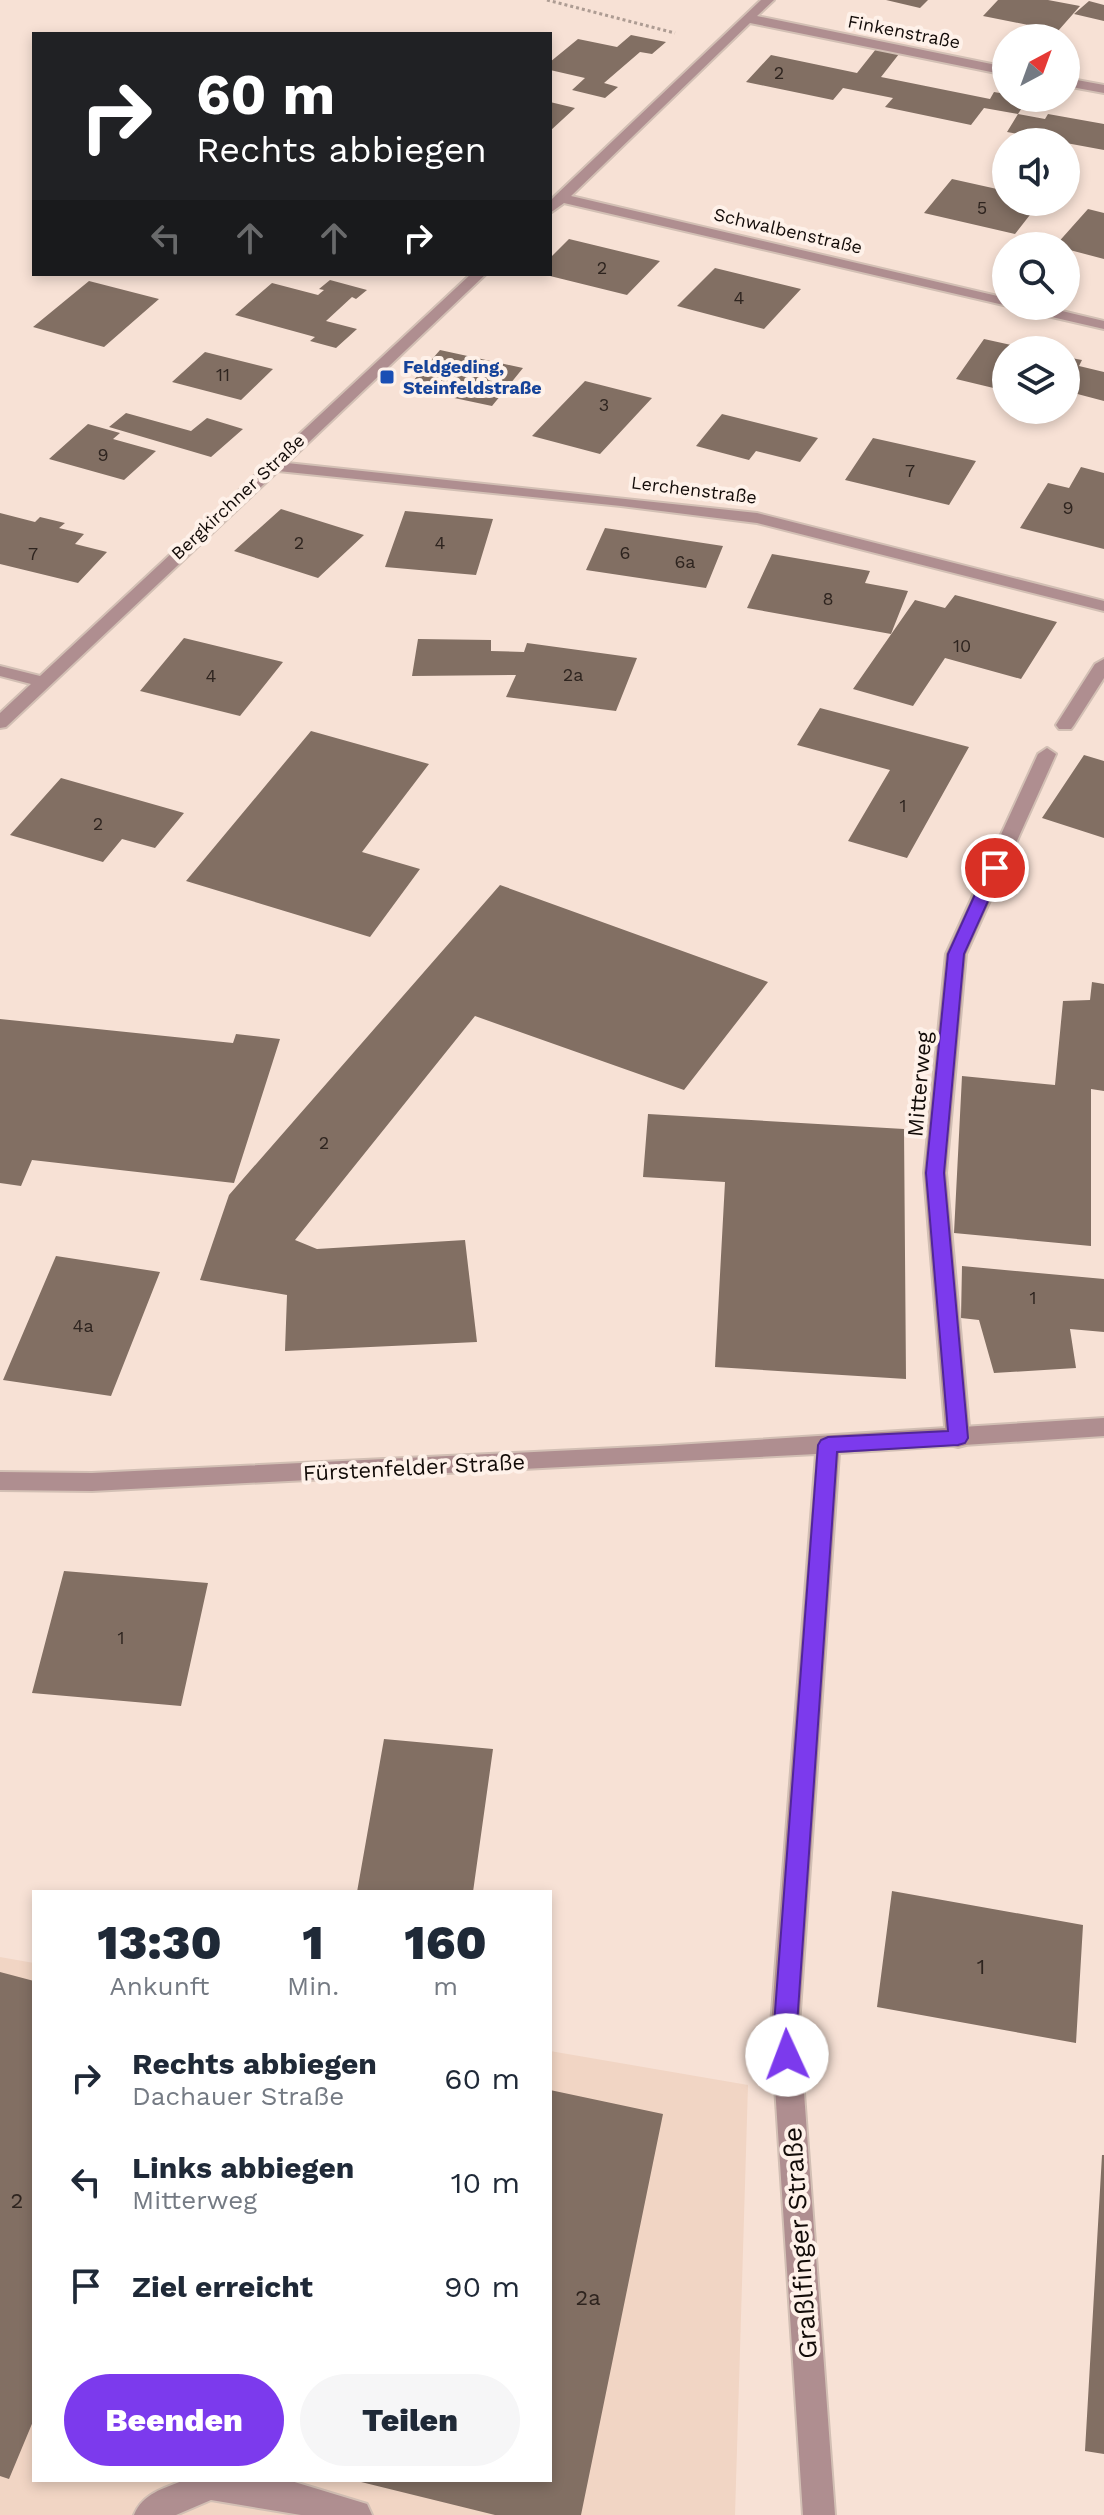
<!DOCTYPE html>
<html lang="de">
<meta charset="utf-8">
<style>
:root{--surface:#fff;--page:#f6f6f7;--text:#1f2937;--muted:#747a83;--accent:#7c3aed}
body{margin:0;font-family:"Work Sans",sans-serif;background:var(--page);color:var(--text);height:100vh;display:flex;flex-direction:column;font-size:30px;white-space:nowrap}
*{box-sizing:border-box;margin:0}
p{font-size:26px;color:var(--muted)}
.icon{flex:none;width:44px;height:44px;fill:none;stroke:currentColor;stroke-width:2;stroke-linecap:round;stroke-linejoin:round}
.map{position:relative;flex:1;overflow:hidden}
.sheet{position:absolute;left:32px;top:1890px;width:520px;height:592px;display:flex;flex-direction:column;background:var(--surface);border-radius:0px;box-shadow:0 4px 12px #0003}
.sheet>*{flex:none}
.hud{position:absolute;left:32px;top:32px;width:520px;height:244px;border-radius:0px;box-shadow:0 4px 12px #0003;background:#202124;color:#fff;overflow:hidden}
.needle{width:52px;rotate:41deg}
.tools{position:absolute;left:992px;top:24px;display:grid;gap:16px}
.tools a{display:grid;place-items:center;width:88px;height:88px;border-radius:50%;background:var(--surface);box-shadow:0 4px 12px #0003;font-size:40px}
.pin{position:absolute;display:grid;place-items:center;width:68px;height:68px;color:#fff;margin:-34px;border:4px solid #fff;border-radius:50%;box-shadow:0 2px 8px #0007}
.me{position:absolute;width:88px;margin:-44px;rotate:358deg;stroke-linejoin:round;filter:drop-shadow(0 0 6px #0008)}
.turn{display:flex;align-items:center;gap:28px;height:168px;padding:0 32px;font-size:36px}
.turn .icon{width:104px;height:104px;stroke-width:2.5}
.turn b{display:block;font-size:56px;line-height:68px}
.lanes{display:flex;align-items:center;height:76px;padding:0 32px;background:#0003;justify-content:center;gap:40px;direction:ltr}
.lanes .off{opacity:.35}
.eta{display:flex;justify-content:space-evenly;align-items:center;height:136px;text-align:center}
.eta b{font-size:48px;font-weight:800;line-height:56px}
.primary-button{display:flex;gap:16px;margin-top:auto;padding:16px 32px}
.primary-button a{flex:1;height:92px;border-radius:48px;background:var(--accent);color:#fff;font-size:32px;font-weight:800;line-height:92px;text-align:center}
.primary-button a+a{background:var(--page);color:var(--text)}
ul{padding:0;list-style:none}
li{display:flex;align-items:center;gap:24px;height:104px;padding:0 32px}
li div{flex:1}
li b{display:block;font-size:30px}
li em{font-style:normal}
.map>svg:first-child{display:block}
</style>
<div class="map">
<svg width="1104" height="2515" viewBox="0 0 1104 2515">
<rect width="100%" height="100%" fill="#f7e1d5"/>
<path fill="#f1d5c4" d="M0 1957 34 1963V2480H550V2051L748 2085 735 2515H0Z"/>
<path fill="#826f63" d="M886 0H928L920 8Z
M998 0H1048L1080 6 1058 31 983 16Z
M1089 1 1104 5V21L1074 14Z
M631 35 666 42 652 54 640 52 604 83 618 87 605 98 572 90 585 78 550 70V62L578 39 617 47Z
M876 49 899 54 881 77 990 99 994 92 1006 94V98H1028L1018 114 1045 119 1048 114 1104 124V150L1007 132 1018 114 984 108 971 125 885 107 893 98 843 88 833 100 746 82 771 55 857 73Z
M550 102 575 108 550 131Z
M952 179 1006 191V202H1040L1015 234 924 213Z
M1088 209 1104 213V259L1066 249V246H1055Z
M569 239 660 261 627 295 550 276V258Z
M715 268 801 289 764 329 677 306Z
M330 280 367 290 356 299 352 297 326 321 357 329 336 348 310 341 315 337 235 315 272 283 318 295 324 290 319 289Z
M89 281 159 299 104 347 33 327Z
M984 339 1030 349 1006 350V391L956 379Z
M440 350 523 368 492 406 407 388Z
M205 352 273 369 241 400 172 382Z
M1066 357 1082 360 1079 366 1104 372V401L1066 391Z
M585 381 652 398 600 454 532 436Z
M126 413 191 431 207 418 243 429 211 457 109 427Z
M722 414 818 438 800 462 756 451 749 460 696 446Z
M88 424 120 433 113 439 156 451 124 480 49 459Z
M873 438 976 461 949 505 845 480Z
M1081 467 1104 473V549L1020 528 1048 483 1069 488Z
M281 509 364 535 318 578 234 551Z
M405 511 493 519 476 575 385 567Z
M0 513 35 522 40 517 65 523 59 528 84 534 75 544 107 552 78 583 0 564Z
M605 528 723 546 706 588 586 570Z
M772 554 870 571 865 583 908 591 891 634 747 608Z
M955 595 1057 622 1021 679 945 658 913 706 853 689 915 600 945 608Z
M184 638 283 662 240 716 140 691Z
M418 639 491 640V651L524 652 527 643 637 658 616 711 506 697 516 675 412 676Z
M820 708 969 747 907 858 848 841 890 770 797 745Z
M311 731 429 764 362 852 420 869 370 937 186 881Z
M1084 755 1104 761V838L1042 818Z
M61 778 184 813 155 848 122 839 103 862 10 835Z
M500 885 768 982 684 1090 475 1016 295 1240 317 1249 465 1240 477 1342 285 1351 287 1295 200 1280 229 1195Z
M1092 982 1104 984V1091L1091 1089V1246L954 1233 962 1076 1055 1085 1063 1001 1090 1000Z
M0 1019 233 1043 236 1034 280 1039 234 1183 32 1160 21 1186 0 1183Z
M648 1114 904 1129 906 1379 715 1367 725 1182 643 1177Z
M56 1256 160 1272 111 1396 3 1380Z
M962 1266 1104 1279V1332L1070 1329 1076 1368 994 1373 979 1320 961 1318Z
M64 1571 208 1583 181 1706 32 1693Z
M384 1739 493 1749 473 1892H357Z
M892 1891 1083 1925 1076 2043 877 2007Z
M0 1972 34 1981V2419L9 2479 0 2476Z
M550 2090 663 2114 581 2515H495L357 2481 550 2480Z
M1102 2155H1104V2454L1085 2451Z"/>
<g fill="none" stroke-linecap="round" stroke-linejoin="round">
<g stroke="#d2bfb4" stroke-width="4">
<path id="service" d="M1047 748 1056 754 966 954 946 1173 970 1438 966 1445 958 1447 950 1445 946 1438 924 1173 946 954 1038 754Z
M184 2480H288L367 2504 372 2515H301L211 2500 176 2515H134C143 2493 163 2489 184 2480Z"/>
</g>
<g stroke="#d2bfb4" stroke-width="4">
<path id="minor" d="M761 0H774L757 16 1006 67V75L750 23 571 196 1006 298 1008 306 564 203 550 213V201L556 195Z
M1066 78 1104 85V93L1066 86Z
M471 274H486L287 463 757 513 1104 601V611L757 523 621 506 278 471 6 727 0 728V713L31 684 0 676V666L40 676Z
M1015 306H1041L1104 321V329L1017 309Z
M1104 659V678L1074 725 1071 729H1059L1056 725 1095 664Z"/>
</g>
<g stroke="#d2bfb4" stroke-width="4">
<path id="tertiary" d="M1104 1418V1436L839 1453 799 2025 835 2515H803L771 2025 816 1454 92 1491 0 1490V1472L92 1473 659 1446Z"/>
</g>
<path stroke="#ad9c93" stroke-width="3" stroke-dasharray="3 3" stroke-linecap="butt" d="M547 0 675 33"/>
<use href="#service" fill="#af8e90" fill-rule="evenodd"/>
<use href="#minor" fill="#af8e90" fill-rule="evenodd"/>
<use href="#tertiary" fill="#af8e90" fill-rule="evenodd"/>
</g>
<path fill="#7c3aed" stroke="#51269a" stroke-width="2" d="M995 863 1003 868 964 954 944 1173 968 1438 965 1443 958 1445 837 1452 797 2025 799 2055 796 2063 787 2066 779 2063 774 2025 818 1445 821 1440 828 1437 948 1431 926 1173 948 954 987 868Z"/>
<rect fill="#1a4fb4" stroke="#fef1e9" stroke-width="3" x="379" y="369" width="16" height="16" rx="4"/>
<g text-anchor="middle" stroke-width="8" stroke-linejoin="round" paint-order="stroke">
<g font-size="18" fill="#120b08" stroke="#fef1e9">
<text transform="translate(904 32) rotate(11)" y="6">Finkenstraße</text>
<text transform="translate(788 231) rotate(13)" y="6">Schwalbenstraße</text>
<text transform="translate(694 490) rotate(7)" y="6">Lerchenstraße</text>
<text transform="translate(238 497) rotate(-43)" y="6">Bergkirchner Straße</text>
</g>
<g font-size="18" fill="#2e241f">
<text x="779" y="79">2</text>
<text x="982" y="214">5</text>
<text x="602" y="274">2</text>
<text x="739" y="304">4</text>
<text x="223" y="381">11</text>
<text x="604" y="411">3</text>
<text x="103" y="461">9</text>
<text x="910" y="477">7</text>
<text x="1068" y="514">9</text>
<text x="299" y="549">2</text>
<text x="440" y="549">4</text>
<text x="625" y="559">6</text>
<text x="33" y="560">7</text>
<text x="685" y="568">6a</text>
<text x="828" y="605">8</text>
<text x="962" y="652">10</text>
<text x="573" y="681">2a</text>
<text x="211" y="682">4</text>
<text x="903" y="812">1</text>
<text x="98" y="830">2</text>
<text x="324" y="1149">2</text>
<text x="1033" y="1304">1</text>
<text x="83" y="1332">4a</text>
<text x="121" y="1644">1</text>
</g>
<g font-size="18" font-weight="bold" fill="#164399" stroke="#fef1e9" text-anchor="start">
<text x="403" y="373">Feldgeding,<tspan x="403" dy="21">Steinfeldstraße</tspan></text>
</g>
<g font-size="22" fill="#120b08" stroke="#fef1e9">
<text transform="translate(919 1084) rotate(-85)" y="8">Mitterweg</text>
<text transform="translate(414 1467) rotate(-3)" y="8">Fürstenfelder Straße</text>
</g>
<g font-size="22" fill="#2e241f">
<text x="981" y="1974">1</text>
<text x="17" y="2208">2</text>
<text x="588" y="2305">2a</text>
</g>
<g font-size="26" fill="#120b08" stroke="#fef1e9">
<text transform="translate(800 2243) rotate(-94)" y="9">Graßlfinger Straße</text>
</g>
</g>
</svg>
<div class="tools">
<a><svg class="needle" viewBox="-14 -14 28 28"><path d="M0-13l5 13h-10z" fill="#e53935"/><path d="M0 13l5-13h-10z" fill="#747a83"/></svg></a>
<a><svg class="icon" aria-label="sound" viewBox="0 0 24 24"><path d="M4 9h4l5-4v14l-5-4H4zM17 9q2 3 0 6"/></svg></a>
<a><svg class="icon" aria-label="search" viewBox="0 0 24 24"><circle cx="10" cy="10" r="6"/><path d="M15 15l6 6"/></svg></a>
<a><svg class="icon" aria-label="layers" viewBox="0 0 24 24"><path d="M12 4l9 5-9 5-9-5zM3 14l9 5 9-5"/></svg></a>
</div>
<div class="pin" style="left:995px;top:868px;background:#d93025"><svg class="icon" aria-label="arrive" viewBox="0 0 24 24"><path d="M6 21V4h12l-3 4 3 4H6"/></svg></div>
<svg class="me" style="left:787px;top:2055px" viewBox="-20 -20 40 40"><circle r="19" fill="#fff"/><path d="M0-13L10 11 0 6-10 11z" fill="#7c3aed"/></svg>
<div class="hud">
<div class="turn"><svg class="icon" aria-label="right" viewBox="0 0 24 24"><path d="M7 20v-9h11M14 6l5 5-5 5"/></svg><div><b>60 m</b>Rechts abbiegen</div></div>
<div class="lanes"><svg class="icon off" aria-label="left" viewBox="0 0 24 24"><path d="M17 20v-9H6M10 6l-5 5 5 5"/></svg><svg class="icon off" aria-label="ahead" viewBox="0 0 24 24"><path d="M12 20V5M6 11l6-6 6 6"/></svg><svg class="icon off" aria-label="ahead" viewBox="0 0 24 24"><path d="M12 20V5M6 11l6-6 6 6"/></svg><svg class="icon" aria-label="right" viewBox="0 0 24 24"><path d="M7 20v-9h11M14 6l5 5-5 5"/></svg></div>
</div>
<section class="sheet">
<div class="eta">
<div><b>13:30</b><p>Ankunft</p></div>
<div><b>1</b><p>Min.</p></div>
<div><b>160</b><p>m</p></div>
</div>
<ul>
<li><svg class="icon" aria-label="right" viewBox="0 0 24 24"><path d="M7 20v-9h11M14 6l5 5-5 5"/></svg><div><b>Rechts abbiegen</b><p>Dachauer Straße</p></div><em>60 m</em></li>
<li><svg class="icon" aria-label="left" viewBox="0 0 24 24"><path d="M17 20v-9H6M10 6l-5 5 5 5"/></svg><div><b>Links abbiegen</b><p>Mitterweg</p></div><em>10 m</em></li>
<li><svg class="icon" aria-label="arrive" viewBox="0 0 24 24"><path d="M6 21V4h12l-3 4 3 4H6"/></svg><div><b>Ziel erreicht</b></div><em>90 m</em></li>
</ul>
<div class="primary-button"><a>Beenden</a><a>Teilen</a></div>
</section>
</div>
